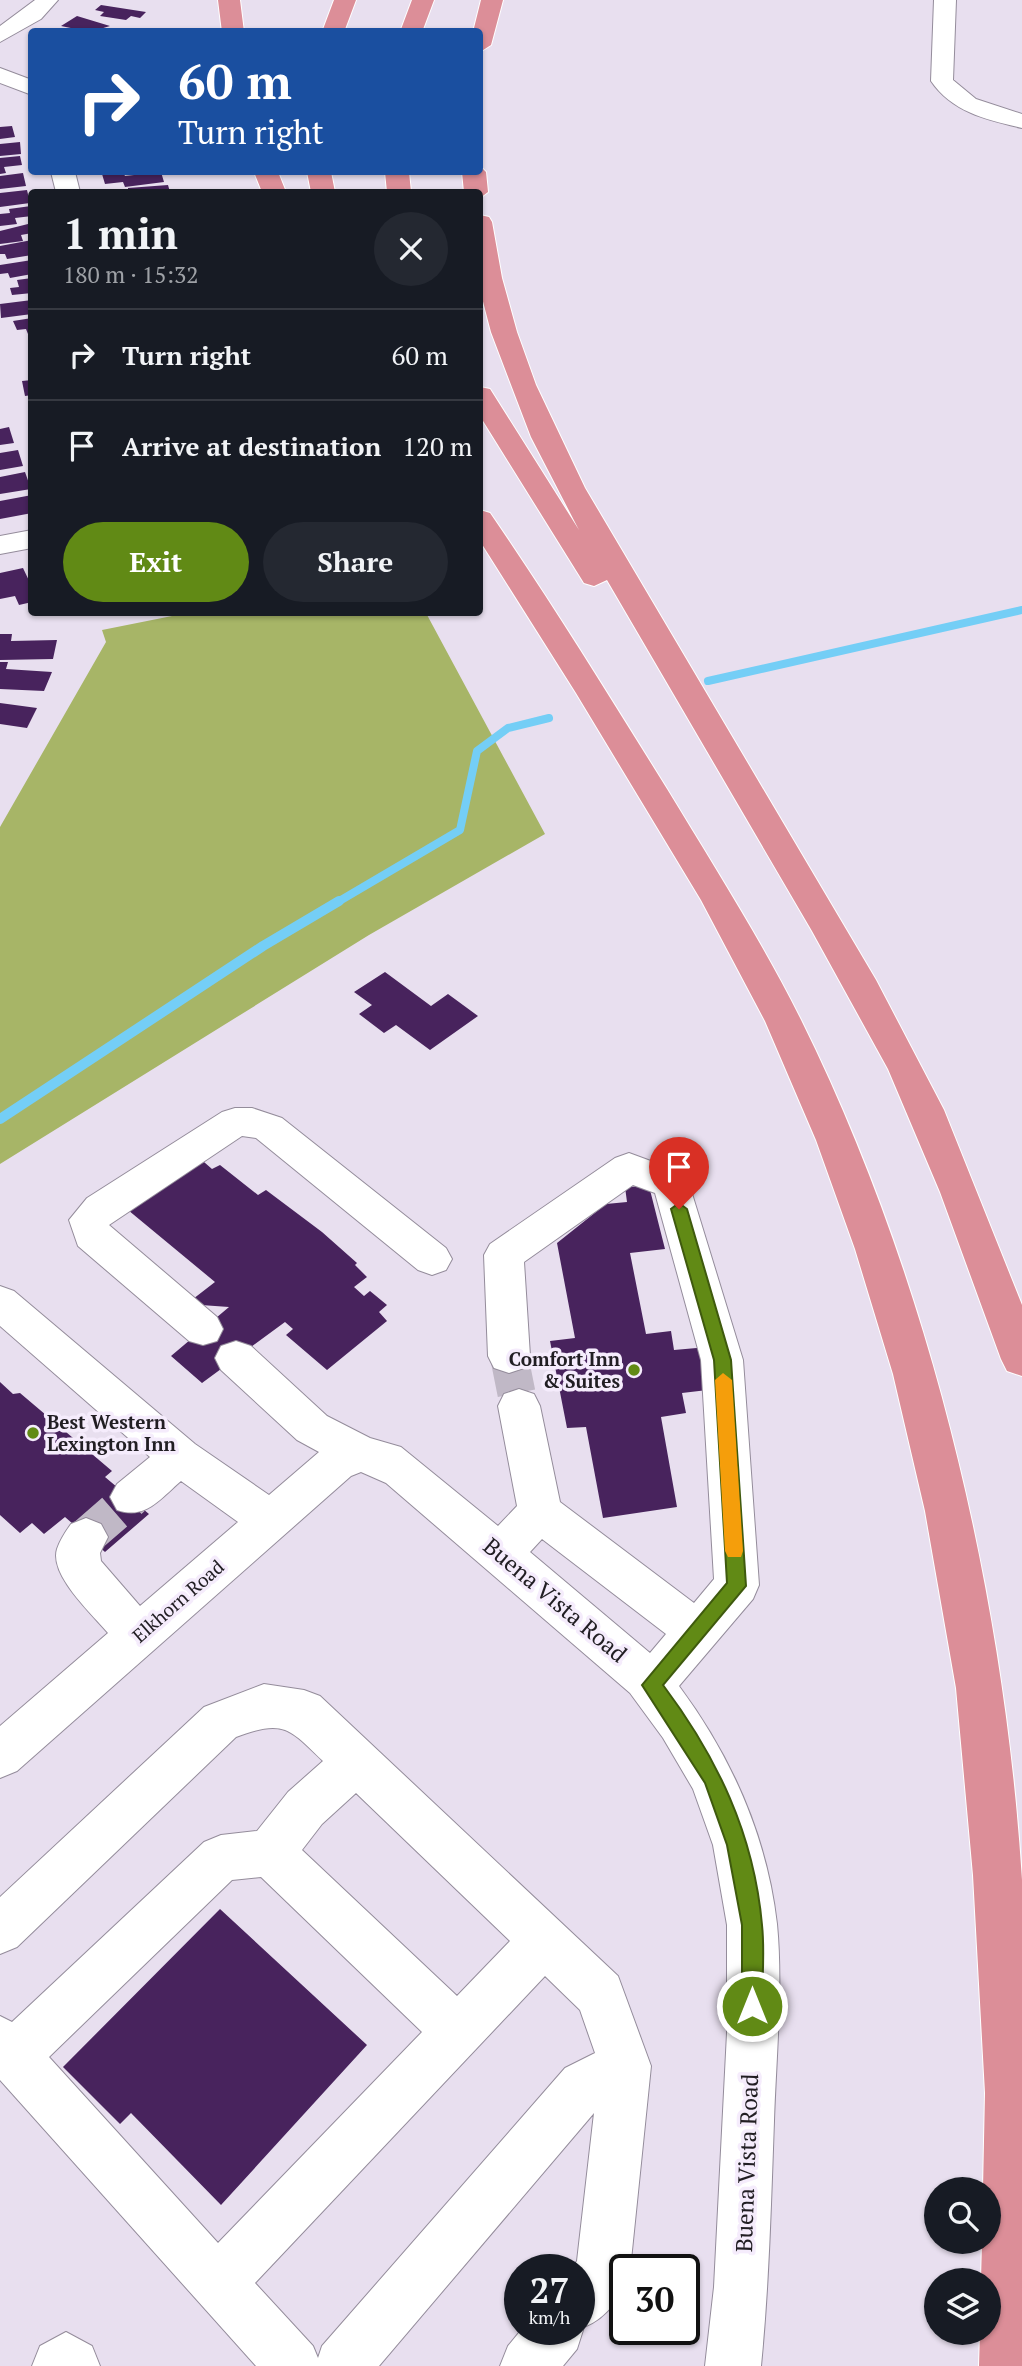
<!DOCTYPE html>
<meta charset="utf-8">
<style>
:root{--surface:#171b24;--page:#242831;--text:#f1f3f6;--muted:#9ea1a6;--line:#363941;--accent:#618a15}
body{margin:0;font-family:"PT Serif",serif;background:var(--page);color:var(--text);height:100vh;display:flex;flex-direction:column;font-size:26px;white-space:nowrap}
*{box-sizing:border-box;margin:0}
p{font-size:23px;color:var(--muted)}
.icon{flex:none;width:38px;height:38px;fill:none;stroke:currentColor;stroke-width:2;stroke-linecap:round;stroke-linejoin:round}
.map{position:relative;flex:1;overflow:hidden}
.panel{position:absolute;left:28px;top:189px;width:455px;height:427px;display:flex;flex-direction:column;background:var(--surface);border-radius:7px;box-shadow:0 2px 5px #0004}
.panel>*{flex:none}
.banner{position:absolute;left:28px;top:28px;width:455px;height:147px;border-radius:7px;box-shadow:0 2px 5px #0004;background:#1a4fa0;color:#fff;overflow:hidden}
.buttons{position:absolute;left:924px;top:2177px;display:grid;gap:14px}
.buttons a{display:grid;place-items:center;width:77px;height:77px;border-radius:50%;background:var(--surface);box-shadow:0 2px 5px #0004;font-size:35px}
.speed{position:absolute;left:504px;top:2254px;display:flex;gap:14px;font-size:35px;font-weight:700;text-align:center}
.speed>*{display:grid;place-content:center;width:91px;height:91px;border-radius:50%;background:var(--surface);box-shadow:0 2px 5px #0004;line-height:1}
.speed small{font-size:18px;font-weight:400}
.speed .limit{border:4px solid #111;border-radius:10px;background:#fff;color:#111}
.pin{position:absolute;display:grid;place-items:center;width:60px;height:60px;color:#fff;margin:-72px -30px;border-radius:50% 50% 50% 0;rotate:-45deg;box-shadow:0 0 7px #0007}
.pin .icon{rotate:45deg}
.me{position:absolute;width:77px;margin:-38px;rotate:0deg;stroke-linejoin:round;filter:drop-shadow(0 0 5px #0008)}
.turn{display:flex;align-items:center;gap:24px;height:147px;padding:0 35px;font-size:32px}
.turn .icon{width:91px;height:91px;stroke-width:2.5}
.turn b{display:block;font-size:49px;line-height:60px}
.round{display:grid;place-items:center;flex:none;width:74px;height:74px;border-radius:37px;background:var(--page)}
.overview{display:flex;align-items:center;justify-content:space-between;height:119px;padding:0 35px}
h1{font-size:42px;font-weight:800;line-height:52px}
.cta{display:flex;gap:14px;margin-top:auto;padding:14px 35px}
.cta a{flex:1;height:80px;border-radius:42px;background:var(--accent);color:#fff;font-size:28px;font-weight:800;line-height:80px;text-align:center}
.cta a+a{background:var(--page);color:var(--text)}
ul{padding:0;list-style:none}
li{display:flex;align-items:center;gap:21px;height:91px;padding:0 35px;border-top:2px solid var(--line)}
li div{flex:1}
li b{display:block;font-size:26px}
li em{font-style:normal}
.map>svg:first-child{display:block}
</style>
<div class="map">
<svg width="1022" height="2366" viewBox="0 0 1022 2366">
<rect width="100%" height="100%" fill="#e8dfef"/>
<path fill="#a7b567" d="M187 613H426L545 834 369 935 0 1164V827L106 642 102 630Z"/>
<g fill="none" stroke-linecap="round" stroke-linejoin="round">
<path stroke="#74cef6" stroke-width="8" d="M708 681 1022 610
M336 903 460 830 477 751 508 728 549 718"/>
<path stroke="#74cef6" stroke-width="10" d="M0 1119 263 946 339 901"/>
</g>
<path fill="#48235d" d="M101 5 146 12 140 18 131 16 126 20 100 16 104 12 95 10Z
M77 16 110 26 90 32 61 26Z
M12 126 15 137 0 139V127Z
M20 142 21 154 0 156V144Z
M20 156 22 165 4 167 6 173 0 174V158Z
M123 172 125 176 161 172 164 182 125 187 123 182 105 184 102 174Z
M23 173 26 186 0 189V176Z
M168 185 170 192H128V188Z
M27 190 30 203 0 207V193Z
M31 206 32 216 15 218 17 224 0 226V214L10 213 9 209Z
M32 223V233L21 235 23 241 0 244V231Z
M32 240V255L7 259 5 254H0V246Z
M32 260V274L10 278 8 273 0 274V265Z
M32 278V293L12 295 10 288 19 287 17 280Z
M32 300V314L1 318 0 304Z
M32 318V333L28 334 26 329 17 330 13 321Z
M32 380V395L25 396 22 381Z
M9 427 14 443 0 445V429Z
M18 450 23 466 0 470V453Z
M25 472 31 489 0 494V477Z
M32 495V513L0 519V501Z
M23 568 32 587V602L19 605 15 596 0 599V573Z
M0 634H12L11 641 57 640 53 659 0 660Z
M0 662H8L6 669 52 672 44 691 0 689Z
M0 703 37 708 27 728 0 724Z
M385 972 431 1006 448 994 478 1016 430 1050 396 1025 384 1033 359 1014 372 1005 354 992Z
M204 1162 212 1169 220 1165 258 1195 266 1190 322 1232 357 1263 355 1265 367 1277 354 1287 364 1296 370 1291 387 1305 379 1312 387 1321 327 1370 286 1335 293 1329 285 1322 202 1383 171 1356 229 1307 201 1305 193 1299 215 1282 128 1210Z
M649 1186 665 1249 630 1253 646 1334 671 1331 674 1350 708 1347 716 1389 682 1393 686 1413 661 1417 677 1507 603 1518 586 1427 567 1428 550 1341 575 1338 557 1243 606 1204 627 1202 625 1187Z
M0 1382 13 1394 20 1393 112 1471 105 1477 149 1514 105 1552 65 1517 44 1534 32 1523 20 1533 0 1515Z
M220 1909 367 2045 221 2205 131 2113 120 2124 63 2067Z"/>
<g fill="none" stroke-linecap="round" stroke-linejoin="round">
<path stroke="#c0b8c6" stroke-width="38" stroke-dasharray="38 19" stroke-linecap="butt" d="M509 1356 519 1406
M86 1537 132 1497"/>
<g stroke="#948c9b" stroke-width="2">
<path id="minor" d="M35 0H58L41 19 0 42V26Z
M934 0H956L953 80 976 99 1022 114V128C987 120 952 112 931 81Z
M0 68 32 80V95L0 83Z
M51 172H75L80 192H56Z
M32 530V548L0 554V536Z
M235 1108H252L282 1118 446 1248 452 1259 446 1270 432 1275 418 1270 256 1138 242 1136 109 1225 217 1317 223 1329 217 1341 203 1345 189 1341 78 1246 69 1220 87 1198 222 1112Z
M629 1153 686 1174 743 1360 759 1585 753 1599 679 1686C731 1756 767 1837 777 1924 783 1985 776 2060 774 2121 771 2203 769 2285 761 2366H705L714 2287 727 2033V1925L713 1845 693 1789 663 1738 630 1693 386 1483 361 1472 351 1476 17 1771 0 1778V1726L108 1633C92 1614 49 1575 57 1549 60 1540 66 1531 71 1524L86 1518 101 1524 108 1537 100 1553 101 1561 140 1606 238 1522 181 1481C160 1499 146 1520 117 1510L110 1497 117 1484 150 1457 0 1326V1286L14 1291 195 1444 269 1495 319 1452 297 1440 221 1370 215 1358 221 1346 236 1341 251 1346 327 1416 370 1438 401 1447 498 1526 517 1506 498 1406 504 1394 519 1389 534 1394 540 1406 560 1502 694 1603 714 1579 701 1360 655 1193 633 1185 524 1262 530 1356 524 1368 509 1373 494 1368 488 1356 484 1255 490 1244 615 1158ZM542 1539 666 1634 650 1653 530 1552Z
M264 1684 304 1690 320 1696 618 1976 651 2066 630 2270H625C625 2295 607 2318 584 2327L577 2349 563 2366H500L508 2346 522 2329H579V2270H570L577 2261 594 2113 379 2366H256L0 2080V2016L12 2022 204 1842 221 1835 257 1831 288 1792 323 1761C289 1728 284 1719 236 1737L17 1947 0 1954V1897L204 1707ZM356 1793 510 1941 457 1996 302 1850 322 1824ZM261 1877 422 2032 218 2243 49 2057 232 1880ZM545 1976 580 2010 595 2053 565 2068 322 2346 318 2358 313 2346 255 2283Z
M66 2332 92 2346 100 2366H32L40 2346Z"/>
</g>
<g stroke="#fff" stroke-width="2">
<path id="highway" d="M218 0H240L244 32H222Z
M334 0H356L344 32H322Z
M412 0H434L422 32H400Z
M481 0H503L491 45 480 52V32H473Z
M480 166 486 172 488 192 480 198V192H464L462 172H480Z
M254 172H278L286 192H262Z
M307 172H331L335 192H311Z
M385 172H409L411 192H387Z
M480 215 489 217 492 222 502 278 517 332 536 385 585 488 876 980 944 1110 1022 1305V1376L1007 1371 1001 1359 940 1192 888 1069 812 931 607 580 594 586 584 583 480 416V387L490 389 579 530 531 437 491 332 480 290Z
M480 510 490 513C552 603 609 696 667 789 713 865 761 940 801 1020 929 1278 1004 1593 1022 1880 1022 1936 1022 1993 1022 2049 1022 2154 1022 2260 1022 2366H979L980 2333H989V2280H981L982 2242H989V2189H983L985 2093 973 1875 956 1688 925 1511 893 1374 855 1249 816 1140 765 1021 701 900 576 693 480 541Z"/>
</g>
<use href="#minor" fill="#fff" fill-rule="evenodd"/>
<use href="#highway" fill="#dc8e98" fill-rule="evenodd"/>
</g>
<path fill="#618a15" stroke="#3f5a0e" stroke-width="2" d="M679 1203 687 1209 731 1360 746 1586 663 1685C717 1757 754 1834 762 1925 765 1952 762 1979 762 2006L759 2013 752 2016 745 2013 742 2006V1925L727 1845 705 1783 642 1685 727 1583 714 1360 671 1209Z"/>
<path fill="#f59e0b" d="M723 1373 732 1380 743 1551 741 1557H728L725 1551 715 1380Z"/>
<g fill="#618a15" stroke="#f5ecfc" stroke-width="2.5">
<circle cx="634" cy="1370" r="7"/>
<circle cx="33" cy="1433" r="7"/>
</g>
<g text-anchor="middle" stroke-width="7" stroke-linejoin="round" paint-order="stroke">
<g font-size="19" font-weight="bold" fill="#211e23" stroke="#f5ecfc" text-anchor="end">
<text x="620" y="1366">Comfort Inn<tspan x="620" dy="22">&amp; Suites</tspan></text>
<text x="47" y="1429" text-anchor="start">Best Western<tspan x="47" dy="22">Lexington Inn</tspan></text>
</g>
<g font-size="19" fill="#211e23" stroke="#f5ecfc">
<text transform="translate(178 1601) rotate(-41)" y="7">Elkhorn Road</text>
</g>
<g font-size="23" fill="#211e23" stroke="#f5ecfc">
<text transform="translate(555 1600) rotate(40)" y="8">Buena Vista Road</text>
<text transform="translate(747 2163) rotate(-88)" y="8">Buena Vista Road</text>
</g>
</g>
</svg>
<div class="buttons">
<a><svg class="icon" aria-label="search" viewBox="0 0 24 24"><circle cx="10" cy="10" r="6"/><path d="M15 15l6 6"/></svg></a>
<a><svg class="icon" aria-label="layers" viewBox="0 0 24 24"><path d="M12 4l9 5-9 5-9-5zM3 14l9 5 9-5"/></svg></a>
</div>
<div class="speed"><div>27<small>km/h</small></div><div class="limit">30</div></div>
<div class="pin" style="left:679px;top:1209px;background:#d93025"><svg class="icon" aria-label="arrive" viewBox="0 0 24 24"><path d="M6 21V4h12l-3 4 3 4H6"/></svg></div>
<svg class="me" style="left:752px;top:2006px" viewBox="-20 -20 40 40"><circle r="17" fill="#618a15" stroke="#fff" stroke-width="3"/><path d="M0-11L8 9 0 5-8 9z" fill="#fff"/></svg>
<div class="banner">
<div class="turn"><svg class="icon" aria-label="right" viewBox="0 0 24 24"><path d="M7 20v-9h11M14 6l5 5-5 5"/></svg><div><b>60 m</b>Turn right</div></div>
</div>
<section class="panel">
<div class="overview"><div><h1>1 min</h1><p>180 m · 15:32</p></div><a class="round"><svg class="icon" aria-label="close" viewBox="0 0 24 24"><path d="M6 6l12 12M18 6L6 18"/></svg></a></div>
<ul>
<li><svg class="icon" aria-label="right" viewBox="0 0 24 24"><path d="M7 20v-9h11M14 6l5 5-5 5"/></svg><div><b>Turn right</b></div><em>60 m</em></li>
<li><svg class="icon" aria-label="arrive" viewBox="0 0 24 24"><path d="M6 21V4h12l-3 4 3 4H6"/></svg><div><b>Arrive at destination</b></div><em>120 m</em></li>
</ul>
<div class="cta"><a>Exit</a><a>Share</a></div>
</section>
</div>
